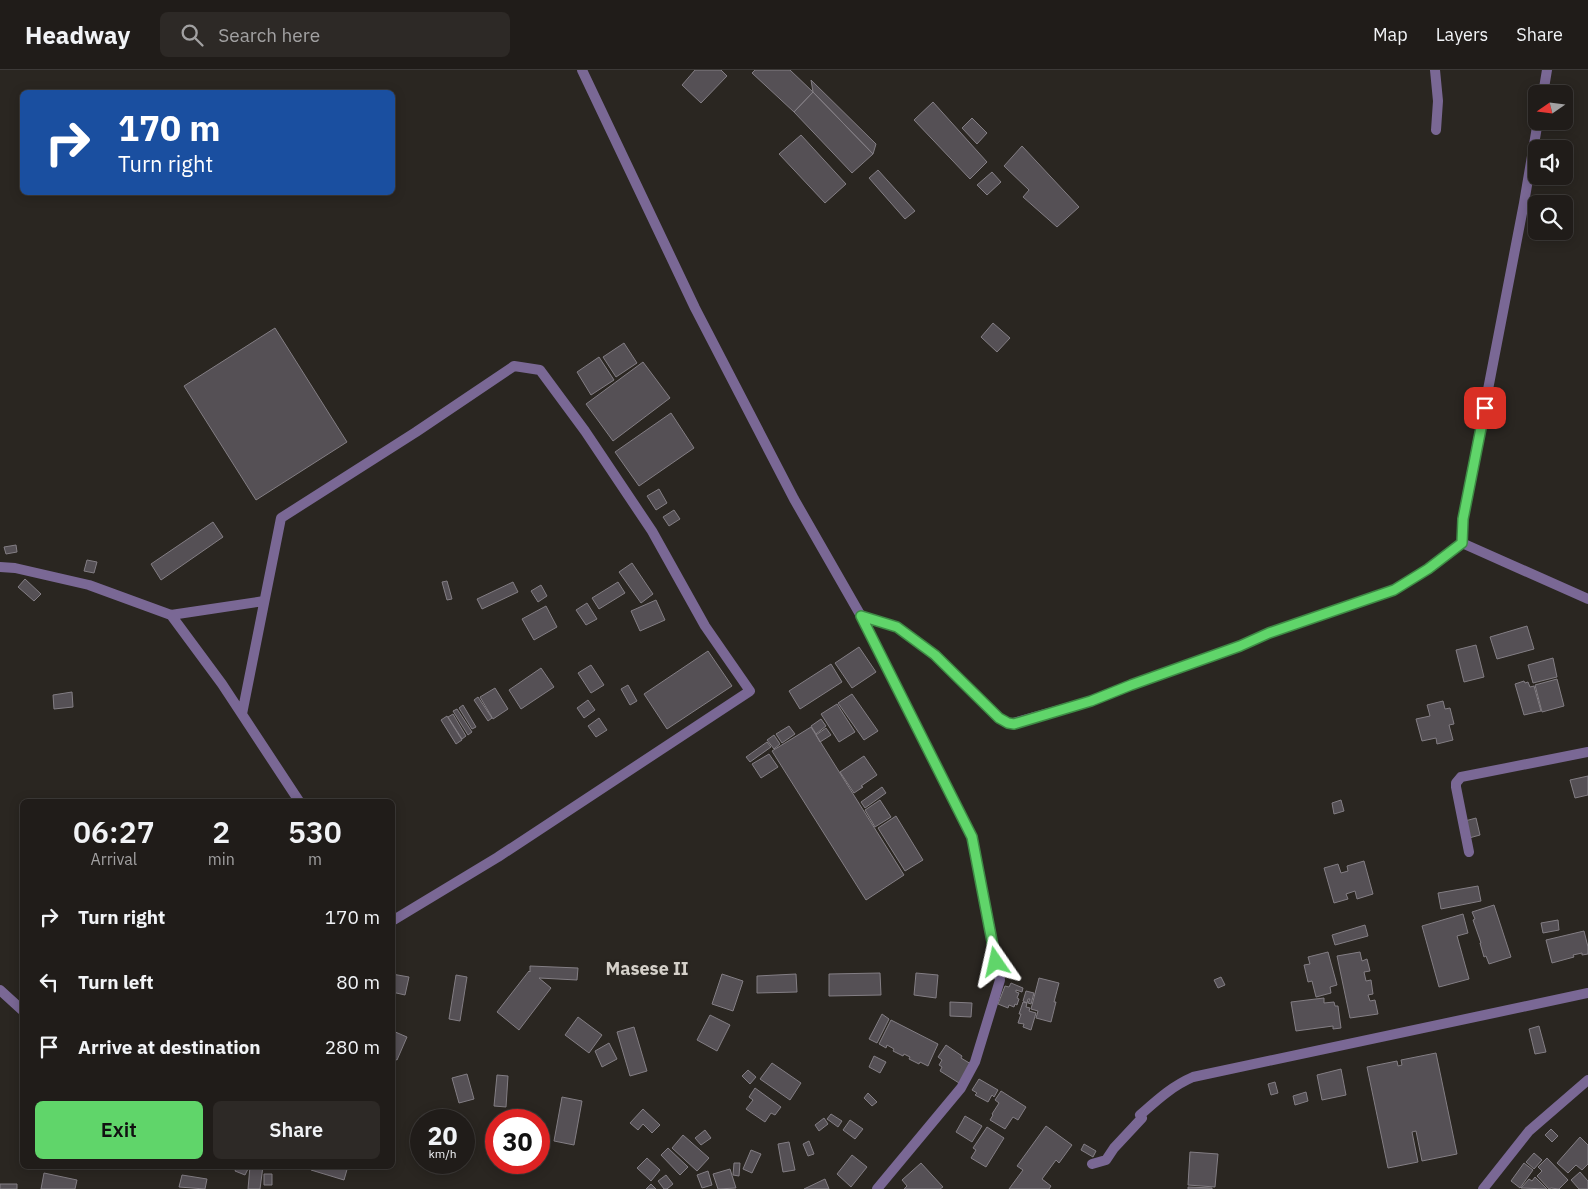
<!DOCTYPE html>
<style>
:root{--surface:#201c19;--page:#2d2926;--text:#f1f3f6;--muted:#a2a1a2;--line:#3d3a38;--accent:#60d56a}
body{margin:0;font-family:"IBM Plex Sans",sans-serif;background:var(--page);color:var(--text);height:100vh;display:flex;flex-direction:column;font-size:19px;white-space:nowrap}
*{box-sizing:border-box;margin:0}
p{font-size:16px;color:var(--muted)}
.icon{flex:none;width:28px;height:28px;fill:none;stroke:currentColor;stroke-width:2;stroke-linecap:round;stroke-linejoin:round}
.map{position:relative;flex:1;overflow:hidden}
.sheet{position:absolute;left:20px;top:729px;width:375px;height:370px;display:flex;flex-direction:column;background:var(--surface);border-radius:8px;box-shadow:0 2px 12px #0003,0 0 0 1px var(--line)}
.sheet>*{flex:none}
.banner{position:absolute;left:20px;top:20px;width:375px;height:105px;border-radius:8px;box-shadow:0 2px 12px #0003,0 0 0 1px var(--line);background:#1a4fa0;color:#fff;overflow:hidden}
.needle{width:32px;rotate:256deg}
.controls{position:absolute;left:1528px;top:15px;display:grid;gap:10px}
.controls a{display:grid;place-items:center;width:45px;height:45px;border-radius:8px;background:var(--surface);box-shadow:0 2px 12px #0003,0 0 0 1px var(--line);font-size:25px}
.speed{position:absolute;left:410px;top:1039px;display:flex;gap:10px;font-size:25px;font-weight:700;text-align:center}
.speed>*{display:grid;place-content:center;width:65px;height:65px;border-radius:50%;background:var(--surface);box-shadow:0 2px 12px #0003,0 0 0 1px var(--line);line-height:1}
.speed small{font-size:12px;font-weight:400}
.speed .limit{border:8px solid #d22;background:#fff;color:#111}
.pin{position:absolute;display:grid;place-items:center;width:42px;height:42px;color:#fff;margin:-21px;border-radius:10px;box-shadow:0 2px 8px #0006}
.me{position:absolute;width:55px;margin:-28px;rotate:349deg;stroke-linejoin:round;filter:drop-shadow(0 0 4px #0008)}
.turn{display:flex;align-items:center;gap:18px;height:105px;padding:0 15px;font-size:22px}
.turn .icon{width:65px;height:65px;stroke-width:2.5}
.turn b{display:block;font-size:35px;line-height:42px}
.eta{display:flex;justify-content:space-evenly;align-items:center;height:85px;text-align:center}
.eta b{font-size:30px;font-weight:600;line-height:35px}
.cta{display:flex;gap:10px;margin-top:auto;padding:10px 15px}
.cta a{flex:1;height:58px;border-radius:8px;background:var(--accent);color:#111;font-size:20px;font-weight:600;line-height:58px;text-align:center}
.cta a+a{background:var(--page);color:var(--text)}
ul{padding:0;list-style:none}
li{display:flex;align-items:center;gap:15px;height:65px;padding:0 15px}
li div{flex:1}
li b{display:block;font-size:19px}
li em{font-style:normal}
header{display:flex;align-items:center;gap:30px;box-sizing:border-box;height:70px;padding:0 25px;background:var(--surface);border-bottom:1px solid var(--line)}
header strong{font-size:24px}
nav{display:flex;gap:28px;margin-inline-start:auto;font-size:18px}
.search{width:350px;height:45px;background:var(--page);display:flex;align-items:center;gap:12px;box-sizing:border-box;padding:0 18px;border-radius:8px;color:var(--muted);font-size:19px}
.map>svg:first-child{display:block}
</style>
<header>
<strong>Headway</strong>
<div class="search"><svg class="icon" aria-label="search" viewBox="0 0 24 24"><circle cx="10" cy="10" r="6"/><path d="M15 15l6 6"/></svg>Search here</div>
<nav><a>Map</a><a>Layers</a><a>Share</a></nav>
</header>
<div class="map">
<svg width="1588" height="1119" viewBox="0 0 1588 1119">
<rect width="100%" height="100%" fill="#2a2621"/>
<path fill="#555055" stroke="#837e84" d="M695 0H721L727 6 701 33 682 15Z
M755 0H790L813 22 794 42 752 3Z
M811 10 876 74 873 84 813 22Z
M813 22 873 84 852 103 794 42Z
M933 32 987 92 970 109 914 50Z
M972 48 987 63 977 74 962 58Z
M801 65 846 114 825 133 779 84Z
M1022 76 1079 137 1057 157 1023 127 1029 120 1004 96Z
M878 100 915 141 905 149 869 108Z
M992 102 1001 112 987 125 977 115Z
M993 253 1010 268 997 282 981 267Z
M275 258 347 372 256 430 184 316Z
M624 273 637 293 616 307 603 287Z
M599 287 614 310 591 325 577 302Z
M643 292 670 328 613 371 586 334Z
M671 343 694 378 639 416 615 382Z
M659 419 667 433 656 440 647 426Z
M674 440 680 449 669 456 663 447Z
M213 452 223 467 161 510 151 494Z
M16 475 17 482 6 484 4 477Z
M87 490 97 492 94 503 84 501Z
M632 493 653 524 641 533 619 502Z
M25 509 41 524 34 531 18 517Z
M447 511 452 529 447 530 442 512Z
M513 512 518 522 482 539 477 529Z
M618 512 625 523 599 539 592 528Z
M541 515 547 526 538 532 531 521Z
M656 530 665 550 640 561 631 541Z
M587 533 597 549 586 555 576 540Z
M546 536 557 557 534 570 522 549Z
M1527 556 1534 579 1497 589 1490 567Z
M1476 575 1484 607 1464 612 1456 580Z
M859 577 876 602 852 618 835 593Z
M708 581 732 616 667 659 644 624Z
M1553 588 1557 607 1533 613 1528 595Z
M831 594 842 612 800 639 789 621Z
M591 595 604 615 591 623 578 603Z
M541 598 554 617 521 639 509 620Z
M1557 609 1564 636 1542 642 1535 615Z
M1524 611 1525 613 1528 612 1530 617 1534 616 1541 641 1524 645 1515 614Z
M628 615 637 631 630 635 621 619Z
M495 618 508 639 493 649 480 627Z
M72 622 73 637 54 639 53 625Z
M852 624 878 661 864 670 838 633Z
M478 627 492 648 488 651 474 630Z
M588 630 595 640 584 648 577 638Z
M1443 631 1445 639 1450 638 1454 654 1449 655 1453 670 1437 674 1436 668 1422 671 1416 649 1430 646 1427 635Z
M837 634 855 662 839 672 821 644Z
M463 635 476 657 472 659 459 638Z
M457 639 472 662 468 665 453 641Z
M453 644 466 666 462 669 448 647Z
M447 646 462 670 456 674 441 650Z
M599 648 607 660 596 667 588 656Z
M821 649 826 656 816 664 811 656Z
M789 656 795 664 782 673 776 664Z
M811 657 904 805 866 830 772 681Z
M826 658 831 665 820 672 816 665Z
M774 665 780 674 774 679 767 670Z
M767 672 771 677 750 692 746 687Z
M769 684 778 697 761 708 752 694Z
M864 686 877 705 861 716 863 717 854 723 840 702Z
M1588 706V725L1575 728 1570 710Z
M882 717 886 723 865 738 861 732Z
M880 730 891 747 875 757 865 740Z
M1341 730 1344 741 1334 744 1332 733Z
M896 746 923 790 905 801 878 758Z
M1476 748 1480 765 1469 768 1465 751Z
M1364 791 1373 824 1357 829 1355 821 1346 824 1348 829 1334 833 1324 798 1338 794 1341 803 1348 801 1347 796Z
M1478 816 1481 831 1441 839 1438 823Z
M1494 835 1511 887 1489 894 1486 886 1484 887 1480 873H1481L1473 850 1475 849 1472 842Z
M1463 844 1468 863 1457 866 1469 909 1439 917 1422 856Z
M1558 850 1559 860 1543 863 1541 853Z
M1365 855 1368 866 1335 875 1332 865Z
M1584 861 1588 877V884L1582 885V883L1573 885 1574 887 1552 893 1546 870Z
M1328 882 1337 915 1330 917 1331 923 1316 927 1312 911 1308 912 1304 895 1310 894 1308 887Z
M1360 882 1362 891 1367 889 1370 901 1364 902 1366 911 1371 910 1373 924 1368 925 1370 931 1375 930 1378 944 1350 948 1337 886Z
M530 896 578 898 577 910 539 908 551 918 519 960 497 942 529 901 530 902Z
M880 903 881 925 829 926V904Z
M916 903 938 905 936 928 914 925Z
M392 904 409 907 405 925 392 922Z
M722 904 743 911 733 941 712 934Z
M796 904 797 922 757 923V906Z
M456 905 467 907 460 951 449 949Z
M1221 907 1225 915 1218 918 1214 910Z
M1039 908 1059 913 1054 932H1056L1051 952 1036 948 1038 941 1031 939Z
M1011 913 1023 918 1022 922 1016 920V922L1019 923 1017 928 1019 929 1017 935 1015 934 1014 937 1009 935 1008 938 998 934 1005 916 1009 917Z
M1026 921 1034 923 1031 934 1028 933 1030 929H1028L1027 933 1023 931Z
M1324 928V933L1334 932 1335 936H1338L1341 958 1333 959V956L1296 961 1291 932Z
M950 932 972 933 971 947 950 946Z
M1023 932 1027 933 1026 937 1030 938 1029 941 1036 943 1031 960 1023 957 1024 954 1018 953 1021 944H1019Z
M882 944 889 949 877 973 869 969Z
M710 945 730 955 717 981 697 970Z
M578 947 602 965 589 983 565 965Z
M891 950 938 974 928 996 920 992 919 994 909 989 910 987 904 984 903 986 893 981 894 979 887 975 886 978 879 974Z
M1539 956 1546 982 1535 984 1529 959Z
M634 957 647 1001 630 1006 617 962Z
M393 961 407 967 397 990 392 988Z
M609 973 617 989 602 997 595 981Z
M946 975 962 986 961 988 971 994 959 1013 940 1001 942 997 939 995 942 990 938 987Z
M1436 983 1457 1084 1422 1091 1416 1061 1412 1062 1418 1092 1388 1098 1367 997 1397 991 1398 996 1402 995 1401 990Z
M874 986 886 992 880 1003 869 997Z
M772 993 801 1013 790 1030 760 1009Z
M1341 999 1346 1025 1322 1030 1317 1005Z
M748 1000 756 1007 750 1014 742 1006Z
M467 1004 474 1029 459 1033 452 1008Z
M497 1005 508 1006 506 1037 494 1036Z
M979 1009 998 1020 994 1027 992 1025 988 1032 975 1025 977 1023 972 1020Z
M1275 1012 1278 1023 1271 1025 1268 1014Z
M755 1018 781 1037 775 1045 771 1043 765 1052 746 1039 753 1030 749 1027Z
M1001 1021 1026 1037 1018 1050 1013 1047 1005 1059 990 1050 993 1045 992 1044 999 1033 995 1030Z
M1306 1022 1308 1031 1295 1035 1293 1026Z
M868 1023 877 1032 872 1036 864 1028Z
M562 1027 582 1031 574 1075 554 1071Z
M643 1039 660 1055 652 1063 643 1054 638 1060 630 1053Z
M831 1044 842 1051 838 1057 827 1049Z
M965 1046 982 1056 972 1072 956 1062Z
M824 1048 828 1054 819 1061 815 1055Z
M850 1050 863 1059 855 1069 843 1060Z
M1046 1056 1072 1075 1059 1093 1056 1090 1042 1109 1051 1116 1049 1119H1009L1023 1100 1017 1096Z
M987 1057 1004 1068 986 1097 971 1088 976 1080 973 1078Z
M1551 1059 1558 1066 1552 1072 1545 1065Z
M705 1060 711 1068 701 1075 695 1068Z
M683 1065 709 1088 697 1101 672 1078Z
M1580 1067 1588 1075V1094L1582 1100 1576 1095 1568 1103 1557 1093Z
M809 1071 814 1084 808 1086 803 1074Z
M789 1072 795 1100 783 1102 778 1074Z
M1084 1074 1096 1081 1093 1087 1081 1080Z
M668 1078 688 1097 680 1105 661 1085Z
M751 1080 761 1084 752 1103 743 1099Z
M1190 1082 1218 1084 1215 1117 1188 1115Z
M1534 1083 1542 1090 1534 1099 1526 1092Z
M852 1085 867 1097 851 1117 837 1104Z
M647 1088 660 1100 651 1111 637 1098Z
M1547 1088 1568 1110 1559 1119 1551 1118 1549 1119 1537 1106 1542 1101 1538 1097Z
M734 1093H740L739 1106 733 1105Z
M921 1093 943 1117 940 1119H904L907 1116 902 1110Z
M1524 1093 1533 1100 1520 1118 1511 1111Z
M237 1096 248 1099 245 1105 235 1101Z
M250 1096H263L260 1119H248Z
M312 1096H348L344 1110 311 1100Z
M730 1099 736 1118 718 1119 713 1104Z
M708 1101 712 1115 702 1118 697 1105Z
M1580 1102 1588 1111V1119H1579L1571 1110Z
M44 1103 77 1110 75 1119H41Z
M264 1104H272V1115H264Z
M182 1105 207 1109 205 1119 179 1117Z
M666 1105 673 1114 667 1119H664L658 1111Z
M1535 1107 1547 1119 1521 1118 1529 1109 1532 1111Z
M825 1109 829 1119H804Z
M0 1114H17V1119H0Z
M651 1114 656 1119H646Z
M1188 1117 1212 1118V1119H1188Z"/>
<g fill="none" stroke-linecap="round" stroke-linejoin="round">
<path stroke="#7a6895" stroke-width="10" d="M582 0 695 238 794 429 861 546 972 767 1000 910 975 992 961 1018 877 1119
M1435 0 1438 31 1436 60
M1543 24 1547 0
M1538 51 1524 133 1463 449 1462 473 1588 529
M0 497 15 498 89 515 171 545 222 614 299 731
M171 545 264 531
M861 546 897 557 935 585 999 648 1007 653H1013L1091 631 1131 615 1240 576 1269 563 1394 520 1428 499 1462 473
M242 644 281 448 416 362 514 296 540 300 585 361 652 461 705 556 750 621 498 787 392 851
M1469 782 1456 717V713L1461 707 1588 682
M0 920 22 940
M1092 1094 1106 1090 1114 1078 1142 1048 1140 1045C1157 1030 1172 1016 1193 1007L1588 923
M1483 1119 1529 1061 1588 1010"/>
</g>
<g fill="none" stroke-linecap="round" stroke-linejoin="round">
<g stroke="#3e8a45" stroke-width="12">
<path id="route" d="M996 892 972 767 861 546 897 557 935 585 999 648 1008 653 1014 654 1091 631 1131 615 1240 576 1269 563 1394 520 1428 499 1462 473 1463 449 1485 338"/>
</g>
<use href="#route" stroke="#60d56a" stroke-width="9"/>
</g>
<g text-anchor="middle" stroke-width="5" stroke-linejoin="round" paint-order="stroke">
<g font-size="18" font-weight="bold" fill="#d5d1ca" stroke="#2a2621">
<text x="647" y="905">Masese II</text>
</g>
</g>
</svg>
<div class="controls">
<a><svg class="needle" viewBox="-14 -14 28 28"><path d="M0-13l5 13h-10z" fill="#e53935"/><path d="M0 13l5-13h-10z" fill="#a2a1a2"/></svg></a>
<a><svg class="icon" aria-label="sound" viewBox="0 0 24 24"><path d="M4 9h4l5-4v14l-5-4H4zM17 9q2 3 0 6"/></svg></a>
<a><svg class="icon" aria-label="search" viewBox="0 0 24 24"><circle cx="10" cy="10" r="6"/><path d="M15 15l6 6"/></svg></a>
</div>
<div class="speed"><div>20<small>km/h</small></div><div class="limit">30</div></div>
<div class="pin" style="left:1485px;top:338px;background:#d93025"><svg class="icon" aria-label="arrive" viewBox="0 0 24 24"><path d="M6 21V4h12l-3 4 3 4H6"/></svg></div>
<svg class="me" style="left:996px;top:892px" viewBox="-20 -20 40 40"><path d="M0-17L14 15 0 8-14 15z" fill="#60d56a" stroke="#fff" stroke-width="4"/></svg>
<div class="banner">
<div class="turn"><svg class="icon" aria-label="right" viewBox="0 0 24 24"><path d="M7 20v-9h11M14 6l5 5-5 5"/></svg><div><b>170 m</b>Turn right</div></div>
</div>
<section class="sheet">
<div class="eta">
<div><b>06:27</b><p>Arrival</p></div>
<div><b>2</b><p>min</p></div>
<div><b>530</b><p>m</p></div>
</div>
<ul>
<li><svg class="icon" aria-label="right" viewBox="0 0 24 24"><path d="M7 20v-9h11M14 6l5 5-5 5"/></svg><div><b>Turn right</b></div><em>170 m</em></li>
<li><svg class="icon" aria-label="left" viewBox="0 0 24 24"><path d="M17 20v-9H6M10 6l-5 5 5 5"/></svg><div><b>Turn left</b></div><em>80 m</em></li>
<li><svg class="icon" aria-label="arrive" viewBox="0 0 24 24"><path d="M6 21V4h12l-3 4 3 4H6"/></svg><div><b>Arrive at destination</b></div><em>280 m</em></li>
</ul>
<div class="cta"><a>Exit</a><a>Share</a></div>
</section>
</div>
